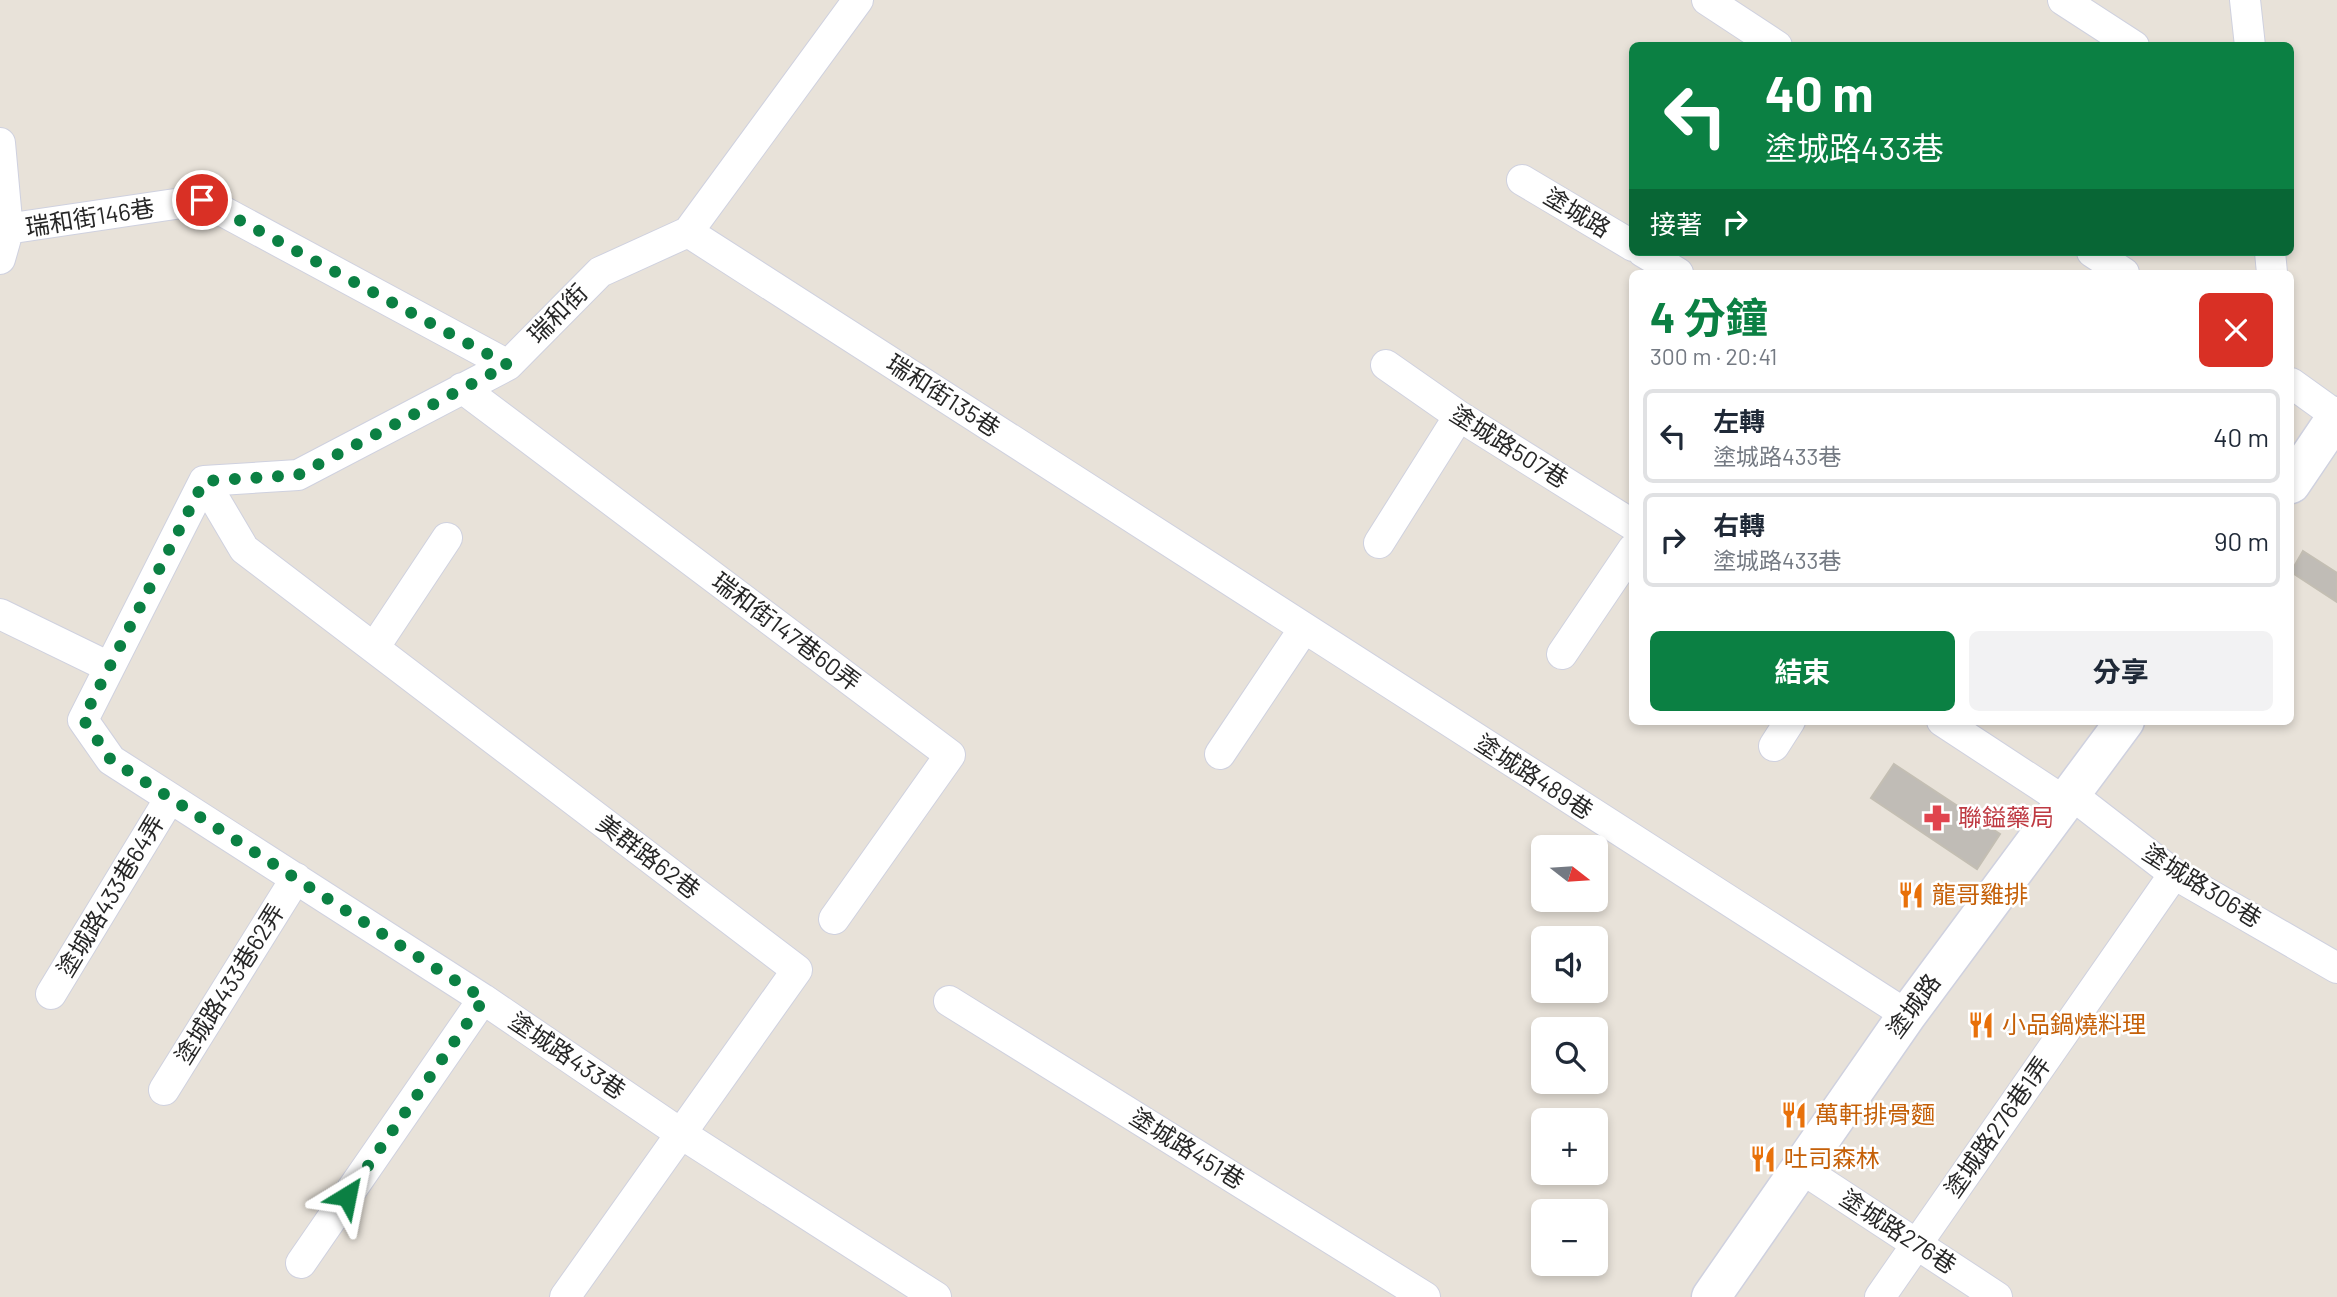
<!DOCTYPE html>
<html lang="zh-TW">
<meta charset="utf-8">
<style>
:root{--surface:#fff;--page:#f2f2f3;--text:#1f2937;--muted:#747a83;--line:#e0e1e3;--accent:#0b8043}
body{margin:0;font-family:Barlow,"Noto Sans TC",sans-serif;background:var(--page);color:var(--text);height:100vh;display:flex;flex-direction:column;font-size:26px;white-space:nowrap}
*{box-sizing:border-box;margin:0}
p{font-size:23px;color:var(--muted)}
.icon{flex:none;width:38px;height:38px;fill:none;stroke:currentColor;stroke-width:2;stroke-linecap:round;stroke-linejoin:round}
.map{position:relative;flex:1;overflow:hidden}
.drawer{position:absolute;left:1629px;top:270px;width:665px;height:455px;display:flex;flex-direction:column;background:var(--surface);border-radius:10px;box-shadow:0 4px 10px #0003}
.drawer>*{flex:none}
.hud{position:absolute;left:1629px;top:42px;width:665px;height:214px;border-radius:10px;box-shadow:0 4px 10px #0003;background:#0b8043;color:#fff;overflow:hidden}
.needle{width:46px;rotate:107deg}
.buttons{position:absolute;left:1531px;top:835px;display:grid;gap:14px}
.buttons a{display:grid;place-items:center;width:77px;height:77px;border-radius:10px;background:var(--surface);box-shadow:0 4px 10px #0003;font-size:35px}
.pin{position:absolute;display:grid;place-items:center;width:60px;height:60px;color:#fff;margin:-30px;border:4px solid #fff;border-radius:50%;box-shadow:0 2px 7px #0007}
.me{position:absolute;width:77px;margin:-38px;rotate:35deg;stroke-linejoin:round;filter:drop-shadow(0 0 5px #0008)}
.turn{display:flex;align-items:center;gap:24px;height:147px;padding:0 21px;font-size:32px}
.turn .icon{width:91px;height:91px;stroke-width:2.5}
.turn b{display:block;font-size:49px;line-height:60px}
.then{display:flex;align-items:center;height:66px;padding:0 21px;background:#0003;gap:14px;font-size:26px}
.round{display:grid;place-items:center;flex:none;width:74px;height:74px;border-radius:10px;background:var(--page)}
.head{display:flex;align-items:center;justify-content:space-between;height:119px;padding:0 21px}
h1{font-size:42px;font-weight:700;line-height:52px;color:var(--accent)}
.cta{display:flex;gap:14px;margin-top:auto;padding:14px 21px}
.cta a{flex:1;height:80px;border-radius:10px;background:var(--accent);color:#fff;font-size:28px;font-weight:700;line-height:80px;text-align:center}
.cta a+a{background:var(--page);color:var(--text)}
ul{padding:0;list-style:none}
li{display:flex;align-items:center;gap:21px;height:94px;margin:0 14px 10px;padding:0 7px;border:4px solid var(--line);border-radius:10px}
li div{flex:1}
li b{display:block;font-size:26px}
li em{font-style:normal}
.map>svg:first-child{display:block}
</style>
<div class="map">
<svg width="2337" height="1297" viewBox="0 0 2337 1297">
<rect width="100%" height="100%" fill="#e8e2d9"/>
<path fill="#c0bcb6" stroke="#c3beb3" stroke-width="2" d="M2303 551 2337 573V602L2291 572Z
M1894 764 2000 834 1977 869 1871 798Z"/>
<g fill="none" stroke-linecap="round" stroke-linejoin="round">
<g stroke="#cfd1df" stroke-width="32">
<path id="street" d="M858 0 688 232 600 272 508 365 298 475 204 481 83 720 111 760 483 999 680 1133 936 1297
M1707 0 1777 46
M2063 0 2134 46
M2245 0 2250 46
M0 143 8 231 0 259
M1522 180 1633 246
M0 230 202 200 508 365
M688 232 1907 1015
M1643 252 1678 273
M2092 252 2124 273
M2270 252 2272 273
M1386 365 1459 416 1633 525
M2291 383 2337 416
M462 388 950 755 834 919
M204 481 244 549 797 970 565 1297
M1379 543 1459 416
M0 614 109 667
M374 648 447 538
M1562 654 1633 549
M1942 721 2067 803
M1774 746 1790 721
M1220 754 1303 630
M2072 795 2174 874 2337 968
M51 994 170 798
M949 1001 1425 1297
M164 1090 296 878
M1799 1167 1997 1297
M301 1263 483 999
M1880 1297 2174 874"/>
</g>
<g stroke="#cfd1df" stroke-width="41">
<path id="secondary" d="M2291 484 2337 416
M1711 1297 1907 1015 2125 721"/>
</g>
<use href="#street" stroke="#fff" stroke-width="30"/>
<use href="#secondary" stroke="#fff" stroke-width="38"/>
</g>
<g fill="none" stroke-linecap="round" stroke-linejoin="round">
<path stroke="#0b8043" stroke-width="12" stroke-dasharray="0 21.6" d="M202 200 508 365 298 475 204 481 83 719 111 760 484 999 347 1196"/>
</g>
<defs>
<g id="pharmacy-bare" transform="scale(2.1)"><path d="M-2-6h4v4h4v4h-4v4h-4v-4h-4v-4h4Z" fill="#e0444e" stroke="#fff" stroke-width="2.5" paint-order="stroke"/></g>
<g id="restaurant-bare" transform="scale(2.1)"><path d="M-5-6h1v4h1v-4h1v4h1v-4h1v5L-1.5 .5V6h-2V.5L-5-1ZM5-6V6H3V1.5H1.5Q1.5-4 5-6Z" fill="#e8710a" stroke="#fff" stroke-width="2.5" paint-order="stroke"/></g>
</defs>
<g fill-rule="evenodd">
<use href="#pharmacy-bare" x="1937" y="818"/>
<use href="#restaurant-bare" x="1911" y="895"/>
<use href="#restaurant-bare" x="1981" y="1025"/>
<use href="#restaurant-bare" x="1794" y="1115"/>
<use href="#restaurant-bare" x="1763" y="1159"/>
</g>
<g text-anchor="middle" stroke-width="5" stroke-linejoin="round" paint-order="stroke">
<g font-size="24" fill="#272727" stroke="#fff">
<text transform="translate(1577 213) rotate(31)" y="8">塗城路</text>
<text transform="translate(90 218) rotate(-9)" y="8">瑞和街146巷</text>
<text transform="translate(558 314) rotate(-45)" y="8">瑞和街</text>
<text transform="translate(943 396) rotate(33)" y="8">瑞和街135巷</text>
<text transform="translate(1509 447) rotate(32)" y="8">塗城路507巷</text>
<text transform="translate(786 632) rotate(37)" y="8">瑞和街147巷60弄</text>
<text transform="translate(1534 777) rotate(33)" y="8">塗城路489巷</text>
<text transform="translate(648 857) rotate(37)" y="8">美群路62巷</text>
<text transform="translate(2202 886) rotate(32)" y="8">塗城路306巷</text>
<text transform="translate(111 896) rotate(-59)" y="8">塗城路433巷64弄</text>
<text transform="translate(230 984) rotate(-58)" y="8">塗城路433巷62弄</text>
<text transform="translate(1914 1006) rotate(-54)" y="8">塗城路</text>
<text transform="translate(567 1056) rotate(34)" y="8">塗城路433巷</text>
<text transform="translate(1998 1127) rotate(-55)" y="8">塗城路276巷1弄</text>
<text transform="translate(1187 1149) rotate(32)" y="8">塗城路451巷</text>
<text transform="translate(1898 1232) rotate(33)" y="8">塗城路276巷</text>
</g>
<g font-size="24" fill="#be3a42" stroke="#fff" text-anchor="start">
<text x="1958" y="826">聯鎰藥局</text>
</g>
<g font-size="24" fill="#c56008" stroke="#fff" text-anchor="start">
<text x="1932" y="903">龍哥雞排</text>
<text x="2002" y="1033">小品鍋燒料理</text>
<text x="1815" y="1123">萬軒排骨麵</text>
<text x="1784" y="1167">吐司森林</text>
</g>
</g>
</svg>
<div class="buttons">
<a><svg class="needle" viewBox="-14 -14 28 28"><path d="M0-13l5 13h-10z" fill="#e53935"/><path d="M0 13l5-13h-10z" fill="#747a83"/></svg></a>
<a><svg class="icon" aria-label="sound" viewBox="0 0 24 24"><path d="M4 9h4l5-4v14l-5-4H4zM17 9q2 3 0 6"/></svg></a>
<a><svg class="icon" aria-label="search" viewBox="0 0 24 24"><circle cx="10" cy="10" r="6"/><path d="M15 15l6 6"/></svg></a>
<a>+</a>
<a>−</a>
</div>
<div class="pin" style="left:202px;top:200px;background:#d93025"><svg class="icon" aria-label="arrive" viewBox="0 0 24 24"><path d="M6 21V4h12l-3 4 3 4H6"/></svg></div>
<svg class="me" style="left:347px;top:1196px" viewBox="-20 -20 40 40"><path d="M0-17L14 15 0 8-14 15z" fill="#0b8043" stroke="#fff" stroke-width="4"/></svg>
<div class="hud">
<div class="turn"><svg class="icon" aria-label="left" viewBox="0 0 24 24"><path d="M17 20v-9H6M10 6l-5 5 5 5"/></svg><div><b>40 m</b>塗城路433巷</div></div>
<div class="then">接著<svg class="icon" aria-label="right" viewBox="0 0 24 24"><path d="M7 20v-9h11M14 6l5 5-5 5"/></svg></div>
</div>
<section class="drawer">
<div class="head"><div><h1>4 分鐘</h1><p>300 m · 20:41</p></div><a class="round" style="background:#d93025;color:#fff"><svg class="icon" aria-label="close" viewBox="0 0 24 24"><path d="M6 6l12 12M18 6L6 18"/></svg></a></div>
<ul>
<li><svg class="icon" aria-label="left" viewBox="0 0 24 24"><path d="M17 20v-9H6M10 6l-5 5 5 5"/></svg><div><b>左轉</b><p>塗城路433巷</p></div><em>40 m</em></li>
<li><svg class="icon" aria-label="right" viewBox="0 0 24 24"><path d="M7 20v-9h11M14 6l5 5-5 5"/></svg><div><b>右轉</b><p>塗城路433巷</p></div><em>90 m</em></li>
</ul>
<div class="cta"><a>結束</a><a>分享</a></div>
</section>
</div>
